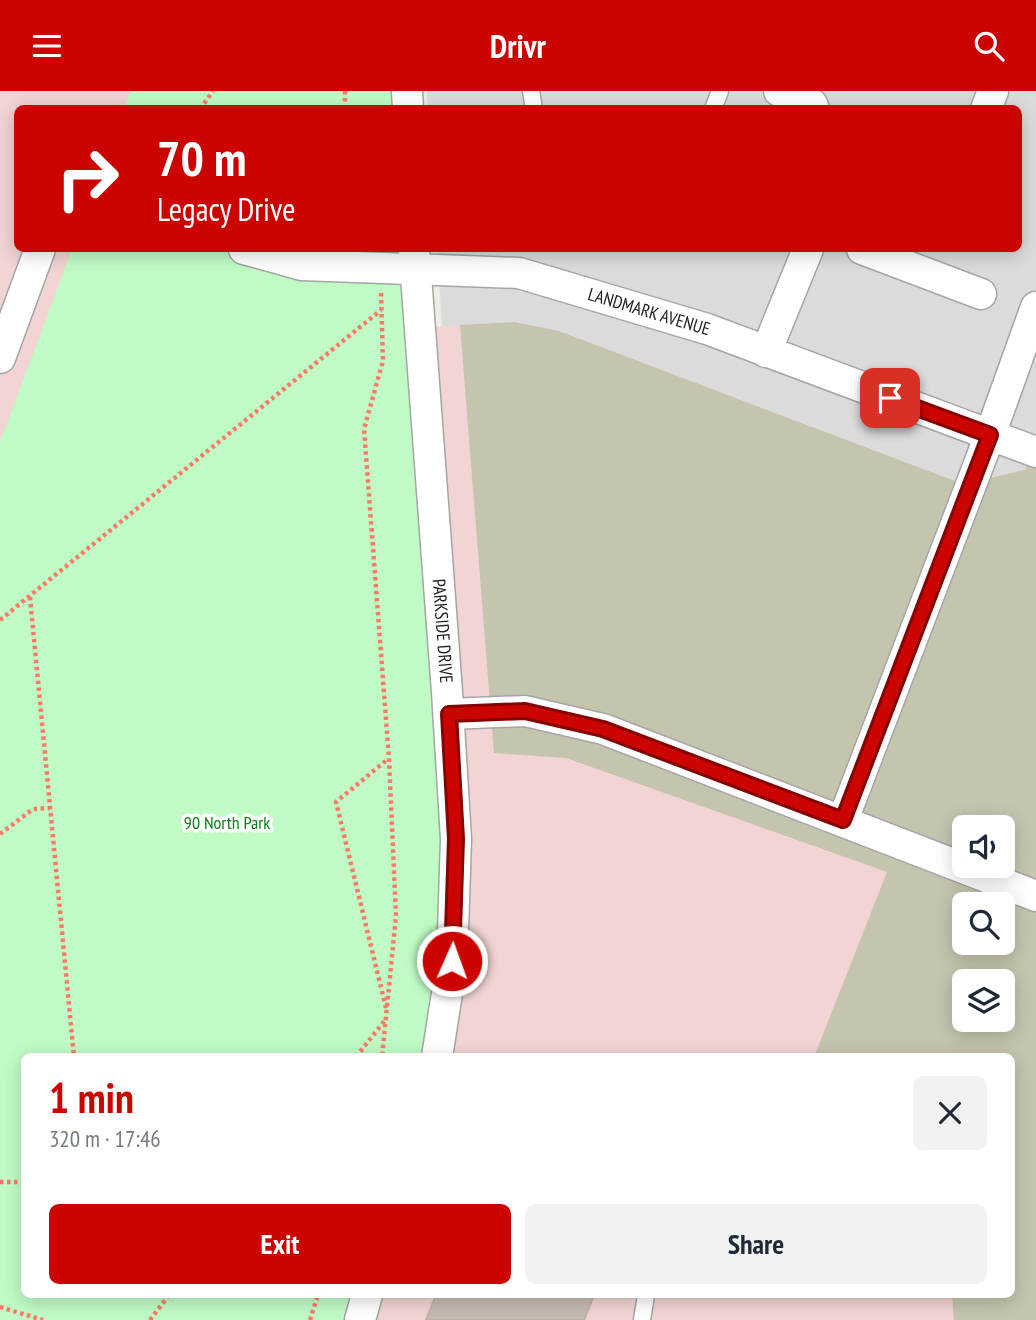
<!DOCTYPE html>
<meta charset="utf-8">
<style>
:root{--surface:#fff;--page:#f2f2f3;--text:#1f2937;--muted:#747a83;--accent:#cc0400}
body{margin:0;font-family:"PT Sans Narrow",sans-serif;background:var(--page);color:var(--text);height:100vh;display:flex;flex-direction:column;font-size:26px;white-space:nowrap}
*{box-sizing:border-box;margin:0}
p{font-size:23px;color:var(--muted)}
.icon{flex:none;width:38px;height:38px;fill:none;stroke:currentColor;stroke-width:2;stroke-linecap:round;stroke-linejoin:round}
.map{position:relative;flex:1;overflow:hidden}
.panel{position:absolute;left:21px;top:962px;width:994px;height:245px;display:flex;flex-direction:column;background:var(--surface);border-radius:10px;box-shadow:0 4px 18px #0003}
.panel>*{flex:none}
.guide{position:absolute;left:14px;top:14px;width:1008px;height:147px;border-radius:10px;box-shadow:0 4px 18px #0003;background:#cc0400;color:#fff;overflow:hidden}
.tools{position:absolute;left:952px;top:724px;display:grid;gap:14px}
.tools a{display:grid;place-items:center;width:63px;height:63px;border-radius:10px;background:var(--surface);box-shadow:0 4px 18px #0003;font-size:35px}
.pin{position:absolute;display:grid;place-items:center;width:60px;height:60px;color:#fff;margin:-30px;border-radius:14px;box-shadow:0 4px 10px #0006}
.me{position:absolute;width:77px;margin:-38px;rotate:2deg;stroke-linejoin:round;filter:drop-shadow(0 0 5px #0008)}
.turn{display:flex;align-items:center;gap:24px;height:147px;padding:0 28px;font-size:32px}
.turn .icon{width:91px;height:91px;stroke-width:2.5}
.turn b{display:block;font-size:49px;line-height:60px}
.round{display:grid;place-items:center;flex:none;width:74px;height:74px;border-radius:10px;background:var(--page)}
.head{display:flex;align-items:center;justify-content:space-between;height:119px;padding:0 28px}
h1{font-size:42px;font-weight:700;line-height:52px;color:var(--accent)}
.action{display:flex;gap:14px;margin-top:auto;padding:14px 28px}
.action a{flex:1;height:80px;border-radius:10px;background:var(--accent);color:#fff;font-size:28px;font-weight:700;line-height:80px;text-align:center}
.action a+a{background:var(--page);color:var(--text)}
header{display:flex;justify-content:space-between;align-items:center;height:91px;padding:0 28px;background:var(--accent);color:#fff;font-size:32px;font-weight:700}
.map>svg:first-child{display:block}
</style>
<header><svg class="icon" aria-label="menu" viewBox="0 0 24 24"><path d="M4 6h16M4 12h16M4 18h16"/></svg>Drivr<svg class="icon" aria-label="search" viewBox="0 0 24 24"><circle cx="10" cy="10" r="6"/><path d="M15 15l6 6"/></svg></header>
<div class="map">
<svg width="1036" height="1229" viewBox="0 0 1036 1229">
<rect width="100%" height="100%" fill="#efece4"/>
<path fill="#dcdbdb" d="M427 0H1036V351L1025 379 963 393 559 240 515 231 442 236 437 158H1018V18H428Z"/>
<path fill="#f1d4d3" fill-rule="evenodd" d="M0 0H407L408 18H18V158H414L420 237 515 231 559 240 963 393 1025 379 1036 351V1229H0ZM964 737H1003V775H964ZM964 814H1003V852H964ZM964 891H1003V929H964ZM24 966H1012V1204H24Z"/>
<path fill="#c4c4af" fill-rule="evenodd" d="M515 231 559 240 963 393 1025 379 1036 351V1229H954L952 1204H1012V966H814L887 781 566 667 494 662 460 234ZM964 737H1003V775H964ZM964 814H1003V852H964ZM964 891H1003V929H964Z"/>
<path fill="#c0fbc6" d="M131 0H407L408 18H124Z
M72 158H414L447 601 437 966H24V1204H367L360 1229H0V351Z"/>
<path fill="#c4bbb3" stroke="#c1b3a6" stroke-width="2" d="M436 1204H594L584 1229H426Z"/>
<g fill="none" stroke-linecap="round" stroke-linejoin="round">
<g stroke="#a5a5a5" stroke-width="19">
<path id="lane" d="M531 0 534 18
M713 18 720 0
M642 1229 646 1204"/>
</g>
<g stroke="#a5a5a5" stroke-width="33">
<g id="street">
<path d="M407 0 408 18"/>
<path d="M779 0 812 13 814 18"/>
<path d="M986 18 993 0"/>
<path id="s1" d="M244 158 302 174 519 182 707 238 1036 361"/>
<path id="s2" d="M414 158 447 601 456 748 452 870 437 966"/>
<path d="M862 158 981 203"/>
<path d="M766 261 808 158"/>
<path d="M0 267 40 158"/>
<path d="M449 623 525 620 603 638 1036 805"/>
<path d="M843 729 990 344 1036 216"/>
<path d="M360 1229 367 1204"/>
</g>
</g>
<path stroke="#fd7a68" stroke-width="4.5" stroke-dasharray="3.5 3.5" stroke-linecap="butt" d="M345 0V18
M200 18 213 0
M381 202 383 270 364 338 389 668 396 825 382 966
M30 506 74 966
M0 529 381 219
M0 743 33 718 50 717
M386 917 336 711 388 668
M356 966 386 928
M0 1091H24
M0 1216 43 1229
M150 1229 169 1204
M310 1229 318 1204"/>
<use href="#lane" stroke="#fff" stroke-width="16"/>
<use href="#street" stroke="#fff" stroke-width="30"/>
</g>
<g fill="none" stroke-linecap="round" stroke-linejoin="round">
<g stroke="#850300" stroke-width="18">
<path id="route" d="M452 870 456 748 449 623 525 620 603 638 843 729 990 344 890 307"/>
</g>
<use href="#route" stroke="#cc0400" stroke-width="12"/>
</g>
<g text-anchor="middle" stroke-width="7" stroke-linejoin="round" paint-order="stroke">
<g font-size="18" fill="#1e1e1e" stroke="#fff">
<text dy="6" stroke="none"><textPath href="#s1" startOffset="413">LANDMARK AVENUE</textPath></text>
<text dy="6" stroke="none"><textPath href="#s2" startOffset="383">PARKSIDE DRIVE</textPath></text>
</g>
<g font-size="18" fill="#097f15" stroke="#fff">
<text x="227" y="738">90 North Park</text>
</g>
</g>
</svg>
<div class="tools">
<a><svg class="icon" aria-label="sound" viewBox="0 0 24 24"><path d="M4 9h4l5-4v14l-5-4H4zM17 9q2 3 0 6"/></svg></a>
<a><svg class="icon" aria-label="search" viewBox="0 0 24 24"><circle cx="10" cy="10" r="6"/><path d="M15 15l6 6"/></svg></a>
<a><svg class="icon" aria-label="layers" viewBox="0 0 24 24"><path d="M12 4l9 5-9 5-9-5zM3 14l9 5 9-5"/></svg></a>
</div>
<div class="pin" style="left:890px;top:307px;background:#d93025"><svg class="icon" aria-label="arrive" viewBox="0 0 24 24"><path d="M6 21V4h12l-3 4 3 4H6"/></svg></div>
<svg class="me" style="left:452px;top:870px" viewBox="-20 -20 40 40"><circle r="17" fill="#cc0400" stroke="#fff" stroke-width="3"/><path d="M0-11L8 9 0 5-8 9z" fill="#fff"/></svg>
<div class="guide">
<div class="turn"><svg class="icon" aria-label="right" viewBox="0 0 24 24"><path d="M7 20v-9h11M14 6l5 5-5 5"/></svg><div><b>70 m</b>Legacy Drive</div></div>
</div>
<section class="panel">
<div class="head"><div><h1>1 min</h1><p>320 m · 17:46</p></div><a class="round"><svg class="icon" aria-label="close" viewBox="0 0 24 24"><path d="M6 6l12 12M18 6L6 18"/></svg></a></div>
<div class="action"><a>Exit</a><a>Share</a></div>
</section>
</div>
